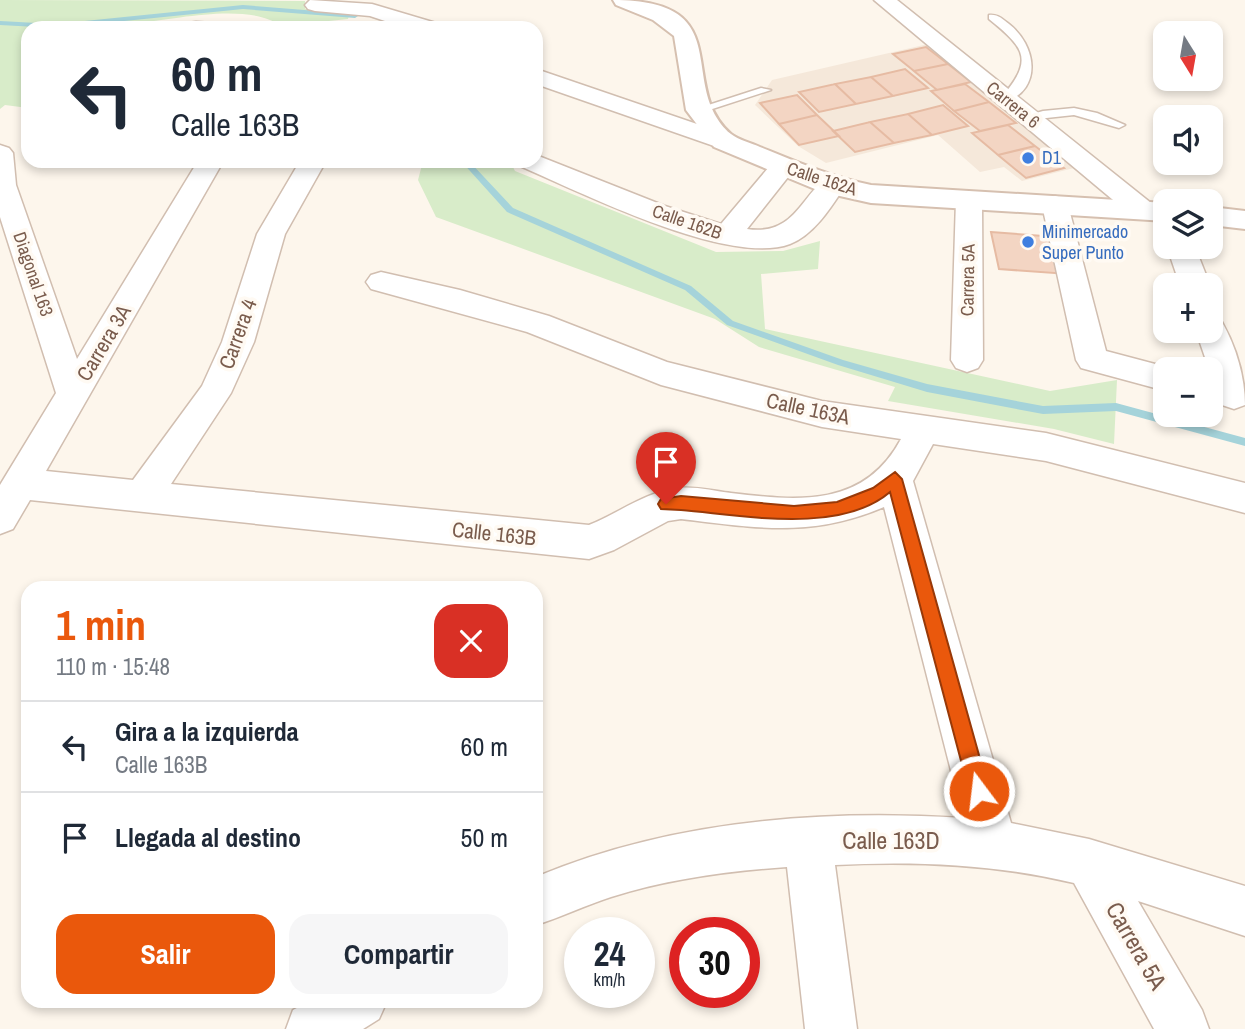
<!DOCTYPE html>
<html lang="es">
<meta charset="utf-8">
<style>
:root{--surface:#fff;--page:#f6f6f7;--text:#1f2937;--muted:#747a83;--line:#e0e1e3;--accent:#ea580c}
body{margin:0;font-family:"Archivo Narrow",sans-serif;background:var(--page);color:var(--text);height:100vh;display:flex;flex-direction:column;font-size:26px;white-space:nowrap}
*{box-sizing:border-box;margin:0}
p{font-size:23px;color:var(--muted)}
.icon{flex:none;width:38px;height:38px;fill:none;stroke:currentColor;stroke-width:2;stroke-linecap:round;stroke-linejoin:round}
.map{position:relative;flex:1;overflow:hidden}
.details{position:absolute;left:21px;top:581px;width:522px;height:427px;display:flex;flex-direction:column;background:var(--surface);border-radius:21px;box-shadow:0 4px 10px #0003}
.details>*{flex:none}
.guide{position:absolute;left:21px;top:21px;width:522px;height:147px;border-radius:21px;box-shadow:0 4px 10px #0003;background:#fff;color:var(--text);overflow:hidden}
.needle{width:46px;rotate:169deg}
.fabs{position:absolute;left:1153px;top:21px;display:grid;gap:14px}
.fabs a{display:grid;place-items:center;width:70px;height:70px;border-radius:14px;background:var(--surface);box-shadow:0 4px 10px #0003;font-size:35px}
.speed{position:absolute;left:564px;top:917px;display:flex;gap:14px;font-size:35px;font-weight:700;text-align:center}
.speed>*{display:grid;place-content:center;width:91px;height:91px;border-radius:50%;background:var(--surface);box-shadow:0 4px 10px #0003;line-height:1}
.speed small{font-size:18px;font-weight:400}
.speed .limit{border:10px solid #d22;background:#fff;color:#111}
.pin{position:absolute;display:grid;place-items:center;width:60px;height:60px;color:#fff;margin:-72px -30px;border-radius:50% 50% 50% 0;rotate:-45deg;box-shadow:0 0 7px #0007}
.pin .icon{rotate:45deg}
.me{position:absolute;width:77px;margin:-38px;rotate:345deg;stroke-linejoin:round;filter:drop-shadow(0 0 5px #0008)}
.turn{display:flex;align-items:center;gap:24px;height:147px;padding:0 35px;font-size:32px}
.turn .icon{width:91px;height:91px;stroke-width:2.5}
.turn b{display:block;font-size:49px;line-height:60px}
.round{display:grid;place-items:center;flex:none;width:74px;height:74px;border-radius:21px;background:var(--page)}
.head{display:flex;align-items:center;justify-content:space-between;height:119px;padding:0 35px}
h1{font-size:42px;font-weight:700;line-height:52px;color:var(--accent)}
.primary-button{display:flex;gap:14px;margin-top:auto;padding:14px 35px}
.primary-button a{flex:1;height:80px;border-radius:21px;background:var(--accent);color:#fff;font-size:28px;font-weight:700;line-height:80px;text-align:center}
.primary-button a+a{background:var(--page);color:var(--text)}
ul{padding:0;list-style:none}
li{display:flex;align-items:center;gap:21px;height:91px;padding:0 35px;border-top:2px solid var(--line)}
li div{flex:1}
li b{display:block;font-size:26px}
li em{font-style:normal}
.map>svg:first-child{display:block}
</style>
<div class="map">
<svg width="1245" height="1029" viewBox="0 0 1245 1029">
<rect width="100%" height="100%" fill="#fdf6ec"/>
<path fill="#f5e8da" d="M928 44 1078 167 1022 181 1004 167 980 172 938 135 826 163 798 146 755 105 772 80Z"/>
<path fill="#d8ecc9" d="M0 0 305 1V9L350 12 348 19 281 26C248 2 177 19 138 23L128 28H28V108L5 105 0 109Z
M423 161H510L515 171 716 252 783 251 820 241 818 269 761 274 765 329 1050 391 1117 380 1114 444 1054 429 888 401 895 387 759 347 715 319 436 217 418 180Z"/>
<g fill="none" stroke-linecap="round" stroke-linejoin="round">
<path fill="#a5d3da" fill-rule="evenodd" d="M243 5 355 14 358 16 355 18 243 9 55 28 0 25V21L55 24Z
M391 23 393 24 395 28H389L388 25Z
M461 161H469L513 208 691 286 733 321 843 360 927 384 1043 406 1116 403 1245 438V446L1116 411 1043 414 927 392 838 365 727 325 685 290 507 212Z"/>
</g>
<path fill="#f3d5c3" stroke="#e6bba3" stroke-width="2" d="M926 47 948 64 914 71 893 54Z
M948 64 971 82 937 90 914 71Z
M905 69 928 88 893 96 871 77Z
M871 77 893 96 856 104 835 84Z
M835 84 856 104 819 112 799 92Z
M965 84 989 102 954 111 931 91Z
M797 95 817 115 779 124 760 103Z
M989 102 1016 123 980 131 954 111Z
M943 105 968 126 932 135 908 114Z
M908 114 932 135 894 143 870 122Z
M817 115 839 136 799 145 779 124Z
M870 122 894 143 855 152 833 131Z
M1008 125 1035 146 998 155 972 133Z
M1035 146 1064 168 1026 178 998 155Z
M991 232 1057 237 1068 274 999 269Z"/>
<g fill="none" stroke-linecap="round" stroke-linejoin="round">
<g stroke="#d1beb0" stroke-width="3">
<path id="lane" d="M989 15C998 14 1002 19 1009 24 1036 45 1043 88 1006 102L1000 99C1034 60 1026 49 989 19Z
M761 88 771 90 703 112 693 110Z
M1074 108 1097 113 1125 125 1119 128 1074 115 1028 120 1022 117 1043 111Z"/>
</g>
<g stroke="#d1beb0" stroke-width="3">
<path id="street" d="M310 0 372 4 436 23 439 28H406L370 16 315 11 308 9 305 5Z
M874 0H897L1151 203 1155 209 1151 215 1141 218 1131 215Z
M196 22 213 23 216 28H185L188 23Z
M536 69 732 136 735 141 732 146 723 148 714 146 536 84Z
M0 145 9 148 13 153 16 185 77 359 198 161H216L220 167 46 471 133 480 202 386 222 342 257 234 300 161H326L285 234 254 342 231 393 171 484 589 525C619 513 645 492 678 488 695 486 714 491 731 493 799 501 864 508 901 439L822 427 661 385 527 332 371 289 366 282 371 275 381 272 460 290 549 316 667 362 822 401 1046 433 1245 483V513L1046 461 933 444 913 481 1011 823 1089 839 1245 886V936L1138 901 1202 1010 1209 1029H1154L1074 883C995 864 915 861 835 865L857 1029H805L787 867C728 871 668 879 611 897 586 905 561 917 536 925V877C670 821 819 809 963 818L884 507C811 538 758 528 681 519L668 521 614 550 589 559 30 500 13 529 0 534V485L56 393 0 217Z
M536 155 665 206 721 224 774 161 783 159 792 161 796 167 747 229C806 238 804 171 841 180L845 186C832 206 814 235 790 244 729 267 580 192 520 166L516 161H536Z
M969 192 978 194 982 200 983 360 978 368 967 372 956 368 951 360 956 200 960 194Z
M1055 196 1065 199 1068 205 1106 351 1174 369H1166V391L1081 368 1076 360 1042 205 1045 199Z
M1167 247H1195L1210 285H1180Z
M1211 319 1222 322C1236 347 1245 377 1245 405L1234 409 1222 405 1211 376V369H1209L1196 331H1211Z
M310 1001H387L379 1019 363 1029H286L293 1010Z"/>
</g>
<g stroke="#d6c0b0" stroke-width="4">
<path id="secondary" d="M613 0C741 0 675 85 731 134 738 140 752 143 760 147 797 162 832 177 871 185L1166 203V221L871 203 822 192 714 147 686 110 674 36 653 20 616 5Z
M1211 207 1245 211V229L1211 225Z"/>
</g>
<use href="#lane" fill="#fff" fill-rule="evenodd"/>
<use href="#street" fill="#fff" fill-rule="evenodd"/>
<use href="#secondary" fill="#fff" fill-rule="evenodd"/>
</g>
<path fill="#ea580c" stroke="#983908" stroke-width="2" d="M895 472 902 479 989 791 986 798 979 801 972 798 969 791 890 492C840 535 742 515 681 510L661 509 658 504 661 499 681 496 794 506 837 502 873 488Z"/>
<g fill="#3f7fe0" stroke="#fffaf3" stroke-width="2.5">
<circle cx="1028" cy="158" r="7"/>
<circle cx="1028" cy="242" r="7"/>
</g>
<g text-anchor="middle" stroke-width="7" stroke-linejoin="round" paint-order="stroke">
<g font-size="18" fill="#7a5c4d" stroke="#fffaf3">
<text transform="translate(1013 105) rotate(39)" y="6">Carrera 6</text>
<text transform="translate(822 179) rotate(18)" y="6">Calle 162A</text>
<text transform="translate(687 222) rotate(19)" y="6">Calle 162B</text>
<text transform="translate(33 274) rotate(71)" y="6">Diagonal 163</text>
<text transform="translate(968 280) rotate(-89)" y="6">Carrera 5A</text>
</g>
<g font-size="18" fill="#366cbe" stroke="#fffaf3" text-anchor="start">
<text x="1042" y="164">D1</text>
<text x="1042" y="238">Minimercado<tspan x="1042" dy="21">Super Punto</tspan></text>
</g>
<g font-size="21" fill="#7a5c4d" stroke="#fffaf3">
<text transform="translate(238 334) rotate(-70)" y="7">Carrera 4</text>
<text transform="translate(104 343) rotate(-59)" y="7">Carrera 3A</text>
<text transform="translate(808 409) rotate(12)" y="7">Calle 163A</text>
<text transform="translate(494 534) rotate(6)" y="7">Calle 163B</text>
</g>
<g font-size="24" fill="#7a5c4d" stroke="#fffaf3">
<text x="891" y="849">Calle 163D</text>
<text transform="translate(1136 946) rotate(60)" y="8">Carrera 5A</text>
</g>
</g>
</svg>
<div class="fabs">
<a><svg class="needle" viewBox="-14 -14 28 28"><path d="M0-13l5 13h-10z" fill="#e53935"/><path d="M0 13l5-13h-10z" fill="#747a83"/></svg></a>
<a><svg class="icon" aria-label="sound" viewBox="0 0 24 24"><path d="M4 9h4l5-4v14l-5-4H4zM17 9q2 3 0 6"/></svg></a>
<a><svg class="icon" aria-label="layers" viewBox="0 0 24 24"><path d="M12 4l9 5-9 5-9-5zM3 14l9 5 9-5"/></svg></a>
<a>+</a>
<a>−</a>
</div>
<div class="speed"><div>24<small>km/h</small></div><div class="limit">30</div></div>
<div class="pin" style="left:666px;top:504px;background:#d93025"><svg class="icon" aria-label="arrive" viewBox="0 0 24 24"><path d="M6 21V4h12l-3 4 3 4H6"/></svg></div>
<svg class="me" style="left:979px;top:791px" viewBox="-20 -20 40 40"><circle r="17" fill="#ea580c" stroke="#fff" stroke-width="3"/><path d="M0-11L8 9 0 5-8 9z" fill="#fff"/></svg>
<div class="guide">
<div class="turn"><svg class="icon" aria-label="left" viewBox="0 0 24 24"><path d="M17 20v-9H6M10 6l-5 5 5 5"/></svg><div><b>60 m</b>Calle 163B</div></div>
</div>
<section class="details">
<div class="head"><div><h1>1 min</h1><p>110 m · 15:48</p></div><a class="round" style="background:#d93025;color:#fff"><svg class="icon" aria-label="close" viewBox="0 0 24 24"><path d="M6 6l12 12M18 6L6 18"/></svg></a></div>
<ul>
<li><svg class="icon" aria-label="left" viewBox="0 0 24 24"><path d="M17 20v-9H6M10 6l-5 5 5 5"/></svg><div><b>Gira a la izquierda</b><p>Calle 163B</p></div><em>60 m</em></li>
<li><svg class="icon" aria-label="arrive" viewBox="0 0 24 24"><path d="M6 21V4h12l-3 4 3 4H6"/></svg><div><b>Llegada al destino</b></div><em>50 m</em></li>
</ul>
<div class="primary-button"><a>Salir</a><a>Compartir</a></div>
</section>
</div>
